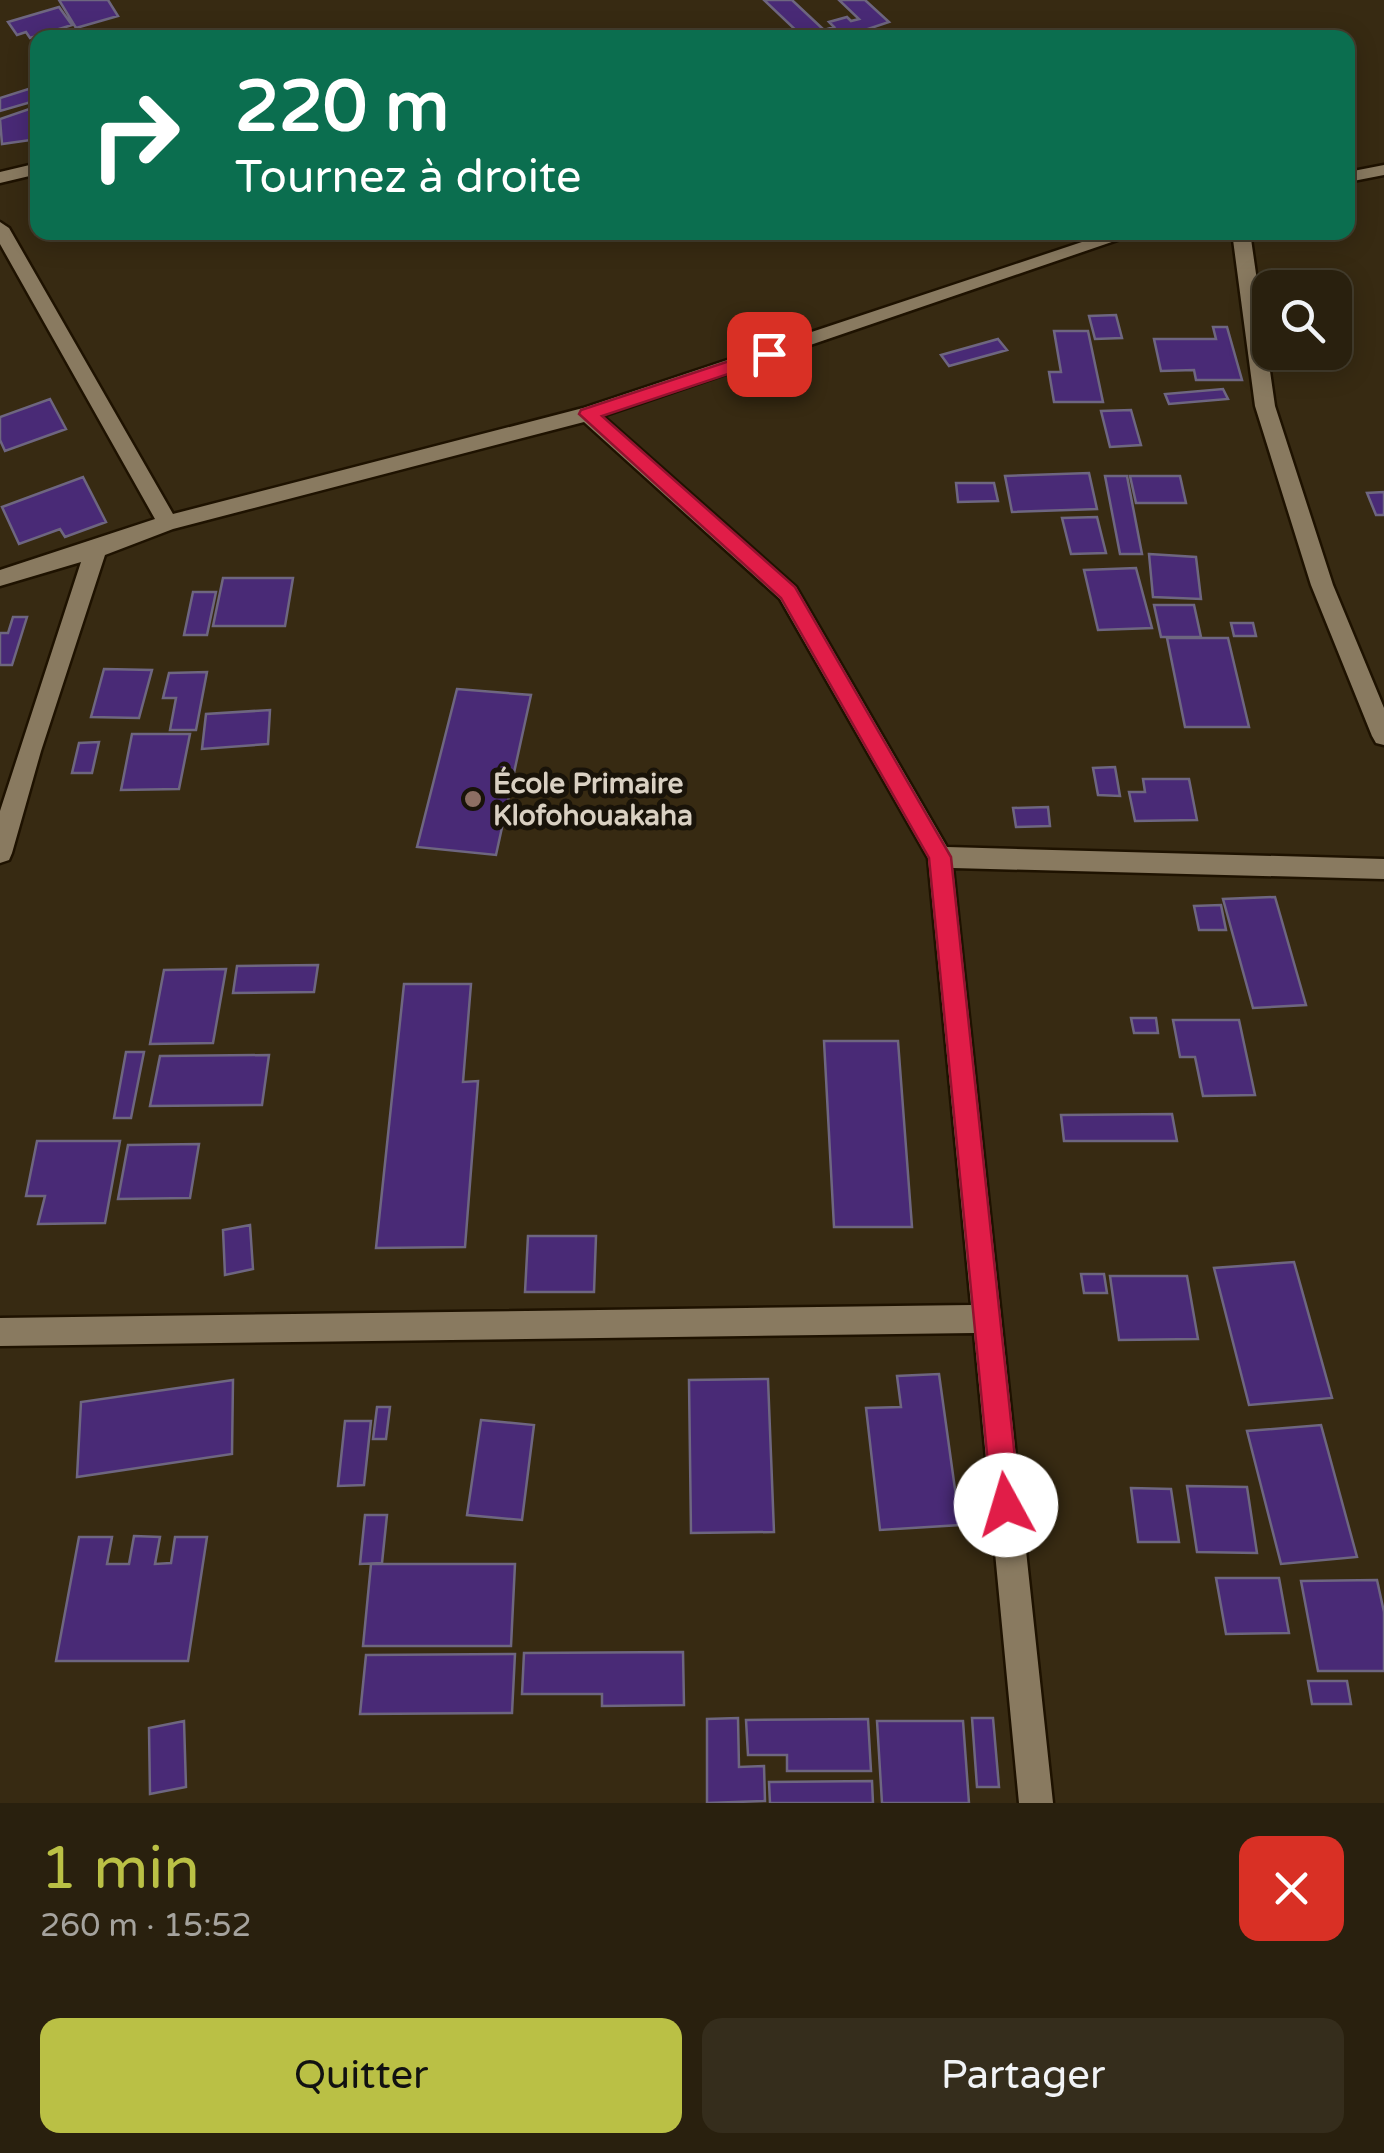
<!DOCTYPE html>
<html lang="fr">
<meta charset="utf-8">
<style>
:root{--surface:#29200e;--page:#352d1c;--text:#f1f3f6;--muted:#a5a39e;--line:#453e2e;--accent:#bac045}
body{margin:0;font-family:"Varela Round",sans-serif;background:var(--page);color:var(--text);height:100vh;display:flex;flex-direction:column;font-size:38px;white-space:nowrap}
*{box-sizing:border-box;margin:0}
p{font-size:32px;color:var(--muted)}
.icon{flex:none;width:55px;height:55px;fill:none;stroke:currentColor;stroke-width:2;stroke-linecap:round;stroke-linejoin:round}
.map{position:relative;height:1803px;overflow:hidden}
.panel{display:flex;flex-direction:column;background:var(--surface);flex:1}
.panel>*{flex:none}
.top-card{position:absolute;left:30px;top:30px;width:1325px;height:210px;border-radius:20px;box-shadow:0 5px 25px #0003,0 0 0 2px var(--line);background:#0b6e4f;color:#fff;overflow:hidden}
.tools{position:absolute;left:1252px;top:270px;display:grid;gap:20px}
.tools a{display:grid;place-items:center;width:100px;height:100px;border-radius:20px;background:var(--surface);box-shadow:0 5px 25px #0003,0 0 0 2px var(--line);font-size:50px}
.pin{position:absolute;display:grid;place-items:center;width:85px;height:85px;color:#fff;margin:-42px;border-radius:20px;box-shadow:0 5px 15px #0006}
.me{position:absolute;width:110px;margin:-55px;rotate:354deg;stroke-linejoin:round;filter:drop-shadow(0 0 8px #0008)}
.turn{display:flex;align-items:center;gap:35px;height:210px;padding:0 40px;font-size:45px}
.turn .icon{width:130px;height:130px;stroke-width:2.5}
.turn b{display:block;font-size:70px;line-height:85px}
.round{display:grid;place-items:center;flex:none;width:105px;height:105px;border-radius:20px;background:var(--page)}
.overview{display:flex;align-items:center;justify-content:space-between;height:170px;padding:0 40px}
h1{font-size:60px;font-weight:600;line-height:75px;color:var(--accent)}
.action{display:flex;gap:20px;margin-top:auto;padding:20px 40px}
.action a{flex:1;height:115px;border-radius:20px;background:var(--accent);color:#111;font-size:40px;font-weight:600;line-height:115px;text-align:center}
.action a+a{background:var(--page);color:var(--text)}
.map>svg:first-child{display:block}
</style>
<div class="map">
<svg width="1384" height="1803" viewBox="0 0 1384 1803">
<rect width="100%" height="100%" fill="#372a12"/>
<path fill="#492a76" stroke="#6e6680" stroke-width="2.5" d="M59 0H108L118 16 76 28Z
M764 0H792L824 30 834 27 829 22 847 17 851 21 859 19 839 0H865L889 22 841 38H804Z
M59 7 72 25 30 38 26 32 17 35 8 22Z
M38 86V100L0 111V98Z
M38 106V139L2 144 0 119Z
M1116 315 1122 338 1095 339 1089 316Z
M1213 327H1227L1242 380H1196L1194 370 1161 371 1154 339H1216Z
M1054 331H1088L1103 402H1054L1049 372H1061Z
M998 339 1007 350 949 366 941 355Z
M1223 389 1228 399 1169 404 1165 394Z
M50 399 66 429 5 451 0 440V417Z
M1131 410 1141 445 1110 447 1101 411Z
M1089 473 1097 509 1012 512 1005 476Z
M1105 476H1127L1142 554H1120Z
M1130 476H1180L1186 503H1136Z
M83 477 106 522 65 537 60 529 19 544 2 507Z
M956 483H994L998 501 958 502Z
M1384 492V515H1376L1367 493Z
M1097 517 1106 553 1071 554 1062 518Z
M1149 554 1196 557 1201 599 1153 597Z
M1136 568 1152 628 1098 630 1084 570Z
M223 578H293L285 626H213Z
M193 592H216L207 635H184Z
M1154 605H1194L1201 637H1161Z
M13 617H27L12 665H0V633H8Z
M1231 623H1253L1256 636H1234Z
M1167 638H1228L1249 727H1185Z
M104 669 152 670 139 718 91 717Z
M207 672 196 730H170L176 698H163L169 673Z
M457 689 531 695 496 855 417 847Z
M270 710 268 744 202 749 206 714Z
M132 734H190L179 789 121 790Z
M99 742 92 773H72L79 743Z
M1115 767 1120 796 1098 795 1093 768Z
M1143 779H1189L1197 820 1135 821 1129 792H1145Z
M1048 807 1050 826 1016 827 1013 808Z
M1275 897 1306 1005 1253 1008 1223 899Z
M1221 905 1226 930H1199L1194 906Z
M318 965 314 992 233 993 237 966Z
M226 969 213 1043 150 1044 164 970Z
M404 984H471L463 1082 478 1081 465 1247 376 1248Z
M1131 1018H1156L1158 1033H1134Z
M1173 1020H1239L1255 1095 1203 1096 1195 1057H1180Z
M824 1041H898L912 1227H834Z
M126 1052H144L131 1118H114Z
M269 1055 262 1105 150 1106 160 1056Z
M1172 1114 1177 1141H1064L1061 1115Z
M37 1141H120L105 1223 38 1224 45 1196H26Z
M199 1144 190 1198 118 1199 128 1145Z
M250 1225 253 1269 225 1275 223 1230Z
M528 1236H596L594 1292H525Z
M1294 1262 1332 1398 1249 1405 1214 1268Z
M1081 1274H1104L1107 1293H1084Z
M1110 1276H1187L1198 1339 1119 1340Z
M939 1374 960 1525 880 1530 866 1408 901 1407 897 1376Z
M768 1379 774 1532 691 1533 689 1380Z
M233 1380 232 1454 77 1477 81 1402Z
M377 1407H390L386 1439H373Z
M481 1420 534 1425 522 1520 467 1515Z
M345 1421H371L364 1485 338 1486Z
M1321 1425 1357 1557 1281 1564 1247 1431Z
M1187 1486 1247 1487 1257 1553 1197 1552Z
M1131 1488 1171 1489 1179 1542H1138Z
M365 1515H387L382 1563 360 1564Z
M134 1536 160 1537 155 1564 171 1563 175 1537H207L188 1661H56L79 1537H112L107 1564H129Z
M371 1564H515L511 1646H363Z
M1216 1578H1279L1289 1633 1226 1634Z
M1377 1580 1384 1612V1671H1318L1301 1581Z
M683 1652 684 1705 602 1706V1694H522L524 1653Z
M515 1654 512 1713 360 1714 366 1655Z
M1308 1681H1347L1351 1704H1312Z
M738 1718 739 1767 764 1766 765 1801 707 1803V1719Z
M972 1718H993L999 1787H977Z
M868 1719 871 1771H787V1755H748L746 1720Z
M184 1721 186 1787 150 1794 149 1728Z
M877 1721H963L969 1803H882Z
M872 1781 873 1803H770L769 1782Z"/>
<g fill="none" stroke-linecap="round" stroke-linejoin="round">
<g stroke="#1e1200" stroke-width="5">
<path id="minor" d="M38 163V174L0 183V172Z
M1384 165V175L1348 182V172Z
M0 222 9 228 173 514 583 408 1112 232H1141L603 416 796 587 947 847 1384 859V879L953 868 1053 1803H1019L974 1333 0 1346V1318L971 1305 928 858 780 599 584 422 173 529 105 555 41 751 12 853 9 860 0 863V811L81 562 0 586V570L155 519 0 244Z
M1232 232H1250L1275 406 1333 585 1384 708V745L1376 743 1372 736 1311 585 1255 406Z"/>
</g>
<use href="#minor" fill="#897a60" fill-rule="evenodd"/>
</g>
<path fill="#e11d48" stroke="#92132f" stroke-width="2.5" d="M769 348 778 354 776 358 602 416 795 587 951 857 1020 1505 1016 1515 1006 1519 996 1515 992 1505 929 858 781 598 579 414 581 410Z"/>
<circle fill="#8d6e63" stroke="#191309" stroke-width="4" cx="473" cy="799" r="10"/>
<g text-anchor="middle" stroke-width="10" stroke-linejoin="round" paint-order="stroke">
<g font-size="28" font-weight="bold" fill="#d9d0c2" stroke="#191309" text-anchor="start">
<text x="493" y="793">École Primaire<tspan x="493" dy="32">Klofohouakaha</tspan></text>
</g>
</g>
</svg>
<div class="tools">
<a><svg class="icon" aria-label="search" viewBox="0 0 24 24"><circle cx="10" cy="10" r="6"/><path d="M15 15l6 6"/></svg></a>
</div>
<div class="pin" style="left:769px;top:354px;background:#d93025"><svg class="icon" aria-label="arrive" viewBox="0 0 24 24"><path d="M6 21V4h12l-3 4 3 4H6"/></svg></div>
<svg class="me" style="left:1006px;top:1505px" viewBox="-20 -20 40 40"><circle r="19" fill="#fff"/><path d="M0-13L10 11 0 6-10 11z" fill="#e11d48"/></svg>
<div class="top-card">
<div class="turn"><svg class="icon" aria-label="right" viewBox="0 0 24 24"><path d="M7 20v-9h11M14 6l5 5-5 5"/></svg><div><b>220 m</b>Tournez à droite</div></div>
</div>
</div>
<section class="panel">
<div class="overview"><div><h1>1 min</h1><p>260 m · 15:52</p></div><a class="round" style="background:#d93025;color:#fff"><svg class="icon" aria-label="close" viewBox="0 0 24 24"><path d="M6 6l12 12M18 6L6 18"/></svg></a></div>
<div class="action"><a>Quitter</a><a>Partager</a></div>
</section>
